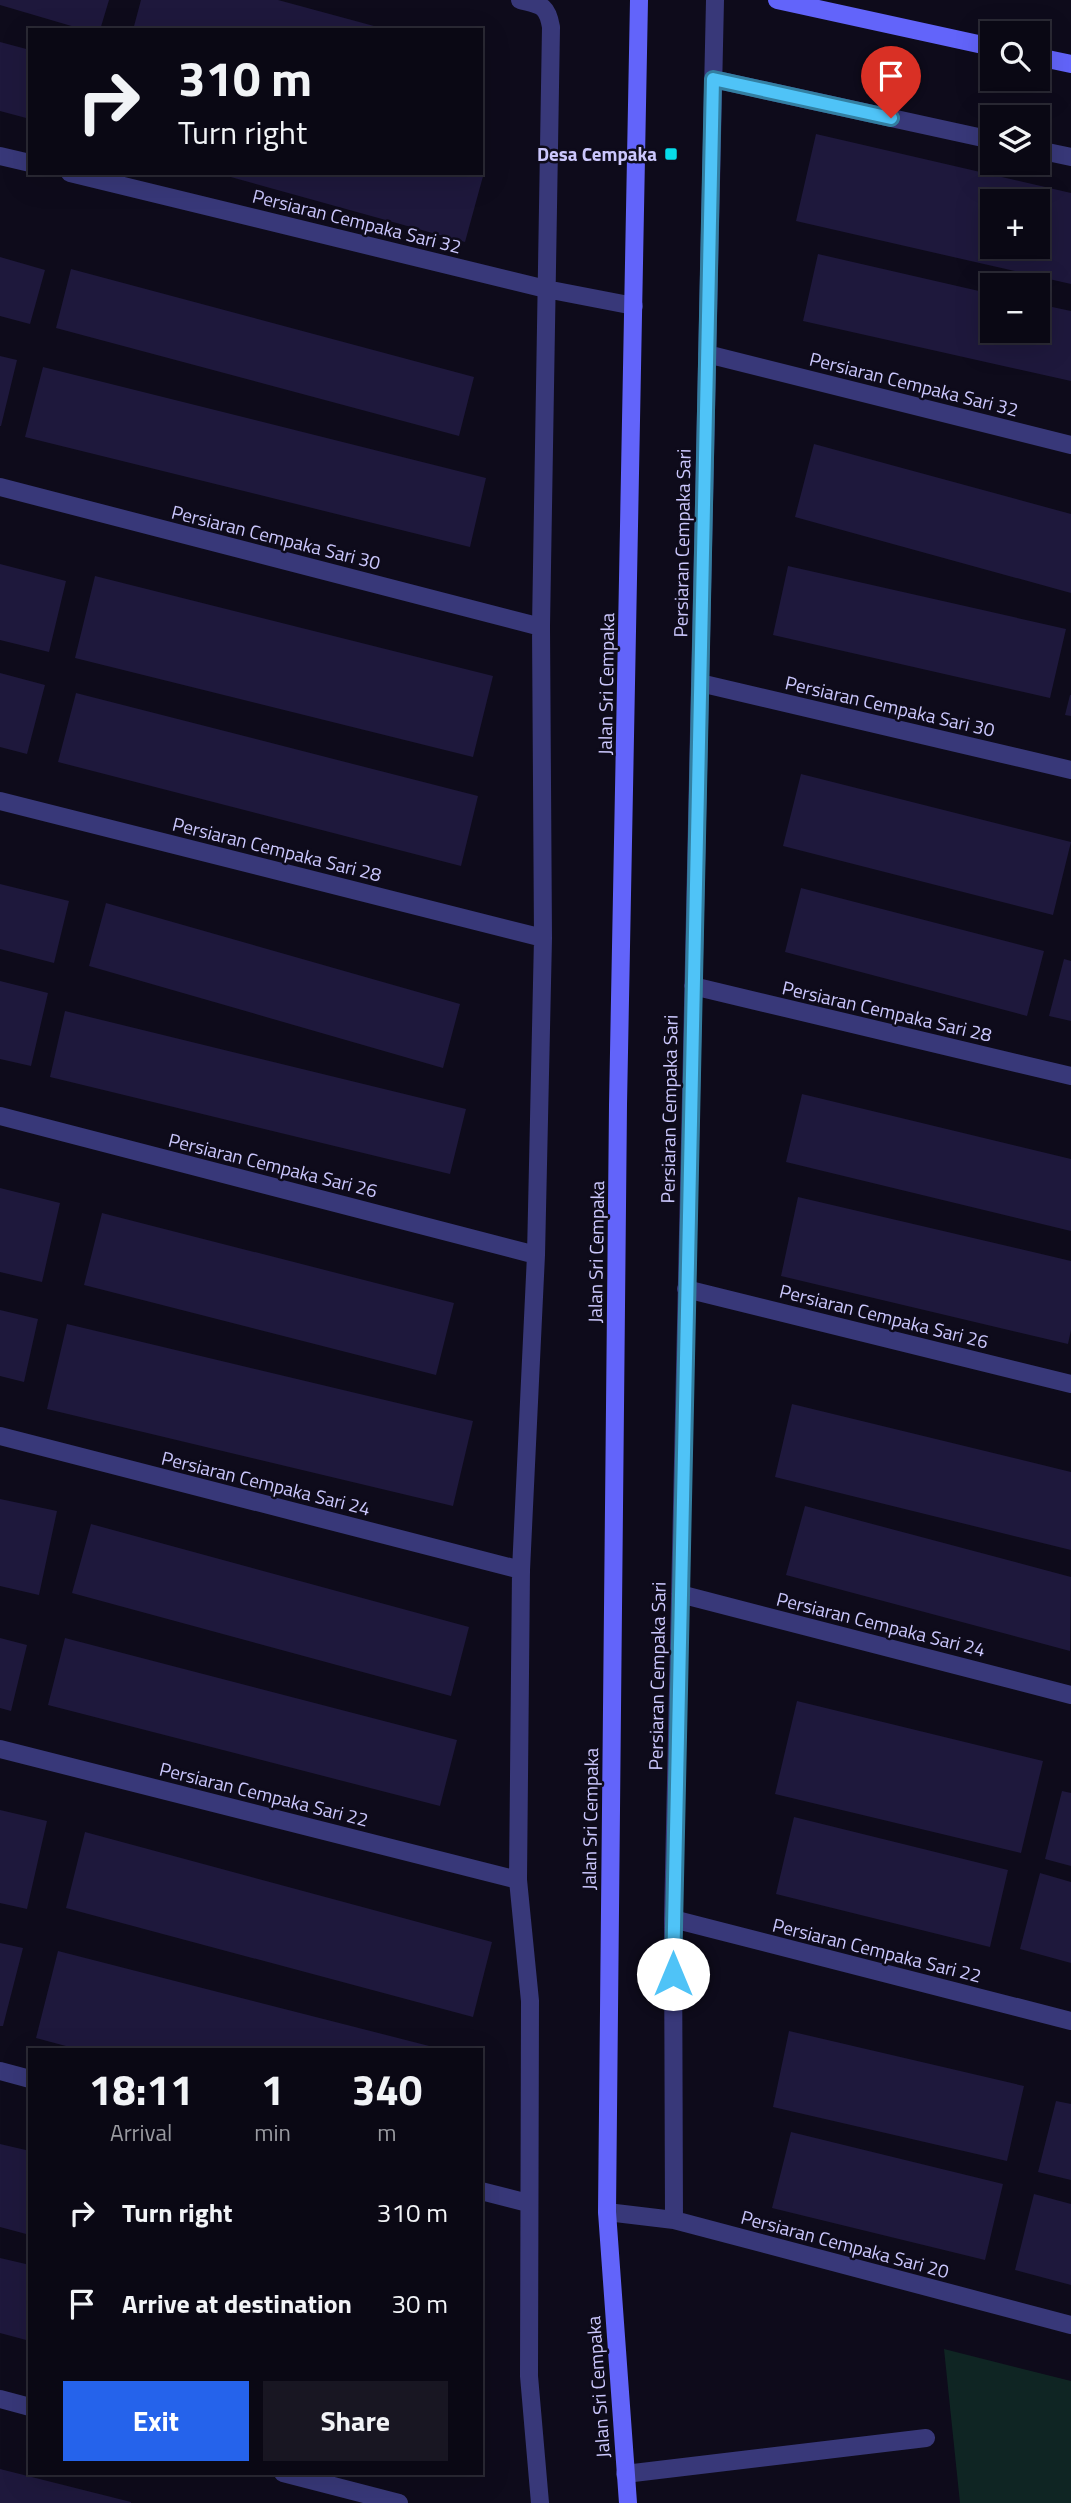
<!DOCTYPE html>
<meta charset="utf-8">
<style>
:root{--surface:#0a0814;--page:#181622;--text:#f1f3f6;--muted:#999aa0;--line:#2a2934;--accent:#2563eb}
body{margin:0;font-family:"Titillium Web",sans-serif;background:var(--page);color:var(--text);height:100vh;display:flex;flex-direction:column;font-size:26px;white-space:nowrap}
*{box-sizing:border-box;margin:0}
p{font-size:23px;color:var(--muted)}
.icon{flex:none;width:38px;height:38px;fill:none;stroke:currentColor;stroke-width:2;stroke-linecap:round;stroke-linejoin:round}
.map{position:relative;flex:1;overflow:hidden}
.side{position:absolute;left:28px;top:2048px;width:455px;height:427px;display:flex;flex-direction:column;background:var(--surface);border-radius:0px;box-shadow:0 7px 28px #0002,0 0 0 2px var(--line)}
.side>*{flex:none}
.banner{position:absolute;left:28px;top:28px;width:455px;height:147px;border-radius:0px;box-shadow:0 7px 28px #0002,0 0 0 2px var(--line);background:#0a0814;color:var(--text);overflow:hidden}
.buttons{position:absolute;left:980px;top:21px;display:grid;gap:14px}
.buttons a{display:grid;place-items:center;width:70px;height:70px;border-radius:0px;background:var(--surface);box-shadow:0 7px 28px #0002,0 0 0 2px var(--line);font-size:35px}
.pin{position:absolute;display:grid;place-items:center;width:60px;height:60px;color:#fff;margin:-72px -30px;border-radius:50% 50% 50% 0;rotate:-45deg;box-shadow:0 0 7px #0007}
.pin .icon{rotate:45deg}
.me{position:absolute;width:77px;margin:-38px;rotate:0deg;stroke-linejoin:round;filter:drop-shadow(0 0 5px #0008)}
.turn{display:flex;align-items:center;gap:24px;height:147px;padding:0 35px;font-size:32px}
.turn .icon{width:91px;height:91px;stroke-width:2.5}
.turn b{display:block;font-size:49px;line-height:60px}
.eta{display:flex;justify-content:space-evenly;align-items:center;height:119px;text-align:center}
.eta b{font-size:42px;font-weight:700;line-height:49px}
.button{display:flex;gap:14px;margin-top:auto;padding:14px 35px}
.button a{flex:1;height:80px;border-radius:0px;background:var(--accent);color:#fff;font-size:28px;font-weight:700;line-height:80px;text-align:center}
.button a+a{background:var(--page);color:var(--text)}
ul{padding:0;list-style:none}
li{display:flex;align-items:center;gap:21px;height:91px;padding:0 35px}
li div{flex:1}
li b{display:block;font-size:26px}
li em{font-style:normal}
.map>svg:first-child{display:block}
</style>
<div class="map">
<svg width="1071" height="2503" viewBox="0 0 1071 2503">
<rect width="100%" height="100%" fill="#0e0b1b"/>
<path fill="#0f2523" d="M944 2349 1071 2381V2503H960Z"/>
<path fill="#1e183c" fill-rule="evenodd" d="M0 0H109L100 30H85L0 5Z
M141 0H278L385 29 133 30Z
M0 42 30 50V119L0 111Z
M816 134 1071 193V284L796 221ZM992 201H1038V247H992Z
M481 168 485 169 465 242 220 174 481 173Z
M818 254 992 294V331H1038V304L1071 311V381L803 321Z
M0 257 45 270 30 324 0 316Z
M71 269 474 377 459 436 56 328Z
M0 356 17 360 1 426H0Z
M43 367 486 478 470 547 25 437Z
M814 444 1071 514V593L795 517Z
M0 564 66 581 49 652 0 640Z
M788 566 1066 629 1050 698 773 635Z
M95 576 493 676 473 757 75 658Z
M0 673 45 685 27 754 0 747Z
M76 693 478 796 461 866 58 762Z
M1070 695H1071V716L1065 715Z
M801 774 1071 842 1053 915 783 846Z
M0 884 69 901 54 963 0 949Z
M801 888 1044 951 1027 1016 785 952Z
M106 903 460 1004 443 1068 89 966Z
M1064 959 1071 961V1021L1049 1016Z
M0 981 48 993 31 1066 0 1059Z
M65 1011 466 1109 450 1174 50 1077Z
M802 1094 1071 1159V1231L786 1162Z
M0 1188 60 1203 42 1282 0 1272Z
M798 1197 1071 1261V1330L1068 1344 781 1276Z
M102 1213 454 1303 436 1375 84 1285Z
M0 1310 38 1319 24 1382 0 1376Z
M67 1324 473 1421 453 1506 47 1409Z
M792 1404 1071 1472V1550L775 1477Z
M0 1499 57 1511 39 1595 0 1586Z
M805 1506 1071 1577 1070 1651 786 1575Z
M91 1524 469 1627 451 1696 72 1593Z
M0 1638 27 1645 11 1711 0 1708Z
M65 1638 457 1740 440 1806 48 1705Z
M797 1701 1043 1761 1021 1853 775 1794Z
M1062 1791 1071 1793V1866L1045 1859Z
M0 1810 47 1821 27 1909 0 1903Z
M794 1817 1008 1870 990 1947 776 1894Z
M85 1832 492 1942 473 2017 66 1908Z
M1040 1873 1071 1882V1963L1020 1949Z
M0 1943 23 1948 3 2026H0Z
M58 1951 437 2048V2049H77L36 2038Z
M789 2031 1024 2086 1007 2161 773 2107Z
M1056 2101 1071 2104V2180L1038 2172Z
M791 2132 1003 2184 985 2260 772 2208Z
M0 2144 30 2151V2235L0 2227Z
M1034 2194 1071 2204V2285L1015 2270Z
M0 2258 30 2265V2341L0 2333Z
M0 2469 131 2502V2503H0Z"/>
<g fill="none" stroke-linecap="round" stroke-linejoin="round">
<path stroke="#383879" stroke-width="18" d="M625 2474 926 2438"/>
<path stroke="#383879" stroke-width="18" d="M520 0C540 5 547 4 551 27L541 627 543 938 536 1255 521 1570 518 1880 530 2001 529 2376 540 2503
M713 79 992 140
M1038 150 1071 157
M0 156 30 163
M70 173 546 289 634 306
M707 354 1071 445
M0 487 541 627
M700 683 1071 770
M0 801 543 938
M693 986 1071 1076
M0 1116 536 1255
M686 1289 1071 1384
M0 1436 521 1570
M680 1594 1071 1695
M0 1749 518 1880
M673 1919 1071 2021
M0 2071 30 2079
M481 2191 528 2203
M607 2212 674 2220 1071 2325
M674 2220 673 1919 715 0
M0 2399 30 2407
M283 2473 399 2503"/>
<path stroke="#6264fa" stroke-width="18" d="M777 0 992 47
M1038 57 1071 64
M628 2503 607 2212 618 1105 639 0"/>
</g>
<g fill="none" stroke-linecap="round" stroke-linejoin="round">
<g stroke="#337fa1" stroke-width="18">
<path id="route" d="M673 1974 713 79 891 118"/>
</g>
<use href="#route" stroke="#4fc3f7" stroke-width="12"/>
</g>
<rect fill="#07dcea" stroke="#0e0b1b" stroke-width="2.5" x="664" y="147" width="14" height="14" rx="3.5"/>
<g text-anchor="middle" stroke-width="5" stroke-linejoin="round" paint-order="stroke">
<g font-size="19" font-weight="bold" fill="#cbc7fd" stroke="#0e0b1b" text-anchor="end">
<text x="657" y="161">Desa Cempaka</text>
</g>
<g font-size="19" fill="#cbc7fd" stroke="#0e0b1b">
<text transform="translate(357 221) rotate(14)" y="7">Persiaran Cempaka Sari 32</text>
<text transform="translate(914 384) rotate(14)" y="7">Persiaran Cempaka Sari 32</text>
<text transform="translate(276 537) rotate(14)" y="7">Persiaran Cempaka Sari 30</text>
<text transform="translate(682 543) rotate(-89)" y="7">Persiaran Cempaka Sari</text>
<text transform="translate(606 684) rotate(-89)" y="7">Jalan Sri Cempaka</text>
<text transform="translate(890 706) rotate(13)" y="7">Persiaran Cempaka Sari 30</text>
<text transform="translate(277 849) rotate(14)" y="7">Persiaran Cempaka Sari 28</text>
<text transform="translate(887 1011) rotate(13)" y="7">Persiaran Cempaka Sari 28</text>
<text transform="translate(669 1109) rotate(-89)" y="7">Persiaran Cempaka Sari</text>
<text transform="translate(273 1165) rotate(14)" y="7">Persiaran Cempaka Sari 26</text>
<text transform="translate(596 1252) rotate(-89)" y="7">Jalan Sri Cempaka</text>
<text transform="translate(884 1316) rotate(14)" y="7">Persiaran Cempaka Sari 26</text>
<text transform="translate(266 1483) rotate(14)" y="7">Persiaran Cempaka Sari 24</text>
<text transform="translate(881 1624) rotate(14)" y="7">Persiaran Cempaka Sari 24</text>
<text transform="translate(657 1676) rotate(-89)" y="7">Persiaran Cempaka Sari</text>
<text transform="translate(264 1794) rotate(14)" y="7">Persiaran Cempaka Sari 22</text>
<text transform="translate(590 1819) rotate(-89)" y="7">Jalan Sri Cempaka</text>
<text transform="translate(877 1950) rotate(14)" y="7">Persiaran Cempaka Sari 22</text>
<text transform="translate(845 2244) rotate(15)" y="7">Persiaran Cempaka Sari 20</text>
<text transform="translate(598 2387) rotate(-94)" y="7">Jalan Sri Cempaka</text>
</g>
</g>
</svg>
<div class="buttons">
<a><svg class="icon" aria-label="search" viewBox="0 0 24 24"><circle cx="10" cy="10" r="6"/><path d="M15 15l6 6"/></svg></a>
<a><svg class="icon" aria-label="layers" viewBox="0 0 24 24"><path d="M12 4l9 5-9 5-9-5zM3 14l9 5 9-5"/></svg></a>
<a>+</a>
<a>−</a>
</div>
<div class="pin" style="left:891px;top:118px;background:#d93025"><svg class="icon" aria-label="arrive" viewBox="0 0 24 24"><path d="M6 21V4h12l-3 4 3 4H6"/></svg></div>
<svg class="me" style="left:673px;top:1974px" viewBox="-20 -20 40 40"><circle r="19" fill="#fff"/><path d="M0-13L10 11 0 6-10 11z" fill="#4fc3f7"/></svg>
<div class="banner">
<div class="turn"><svg class="icon" aria-label="right" viewBox="0 0 24 24"><path d="M7 20v-9h11M14 6l5 5-5 5"/></svg><div><b>310 m</b>Turn right</div></div>
</div>
<section class="side">
<div class="eta">
<div><b>18:11</b><p>Arrival</p></div>
<div><b>1</b><p>min</p></div>
<div><b>340</b><p>m</p></div>
</div>
<ul>
<li><svg class="icon" aria-label="right" viewBox="0 0 24 24"><path d="M7 20v-9h11M14 6l5 5-5 5"/></svg><div><b>Turn right</b></div><em>310 m</em></li>
<li><svg class="icon" aria-label="arrive" viewBox="0 0 24 24"><path d="M6 21V4h12l-3 4 3 4H6"/></svg><div><b>Arrive at destination</b></div><em>30 m</em></li>
</ul>
<div class="button"><a>Exit</a><a>Share</a></div>
</section>
</div>
